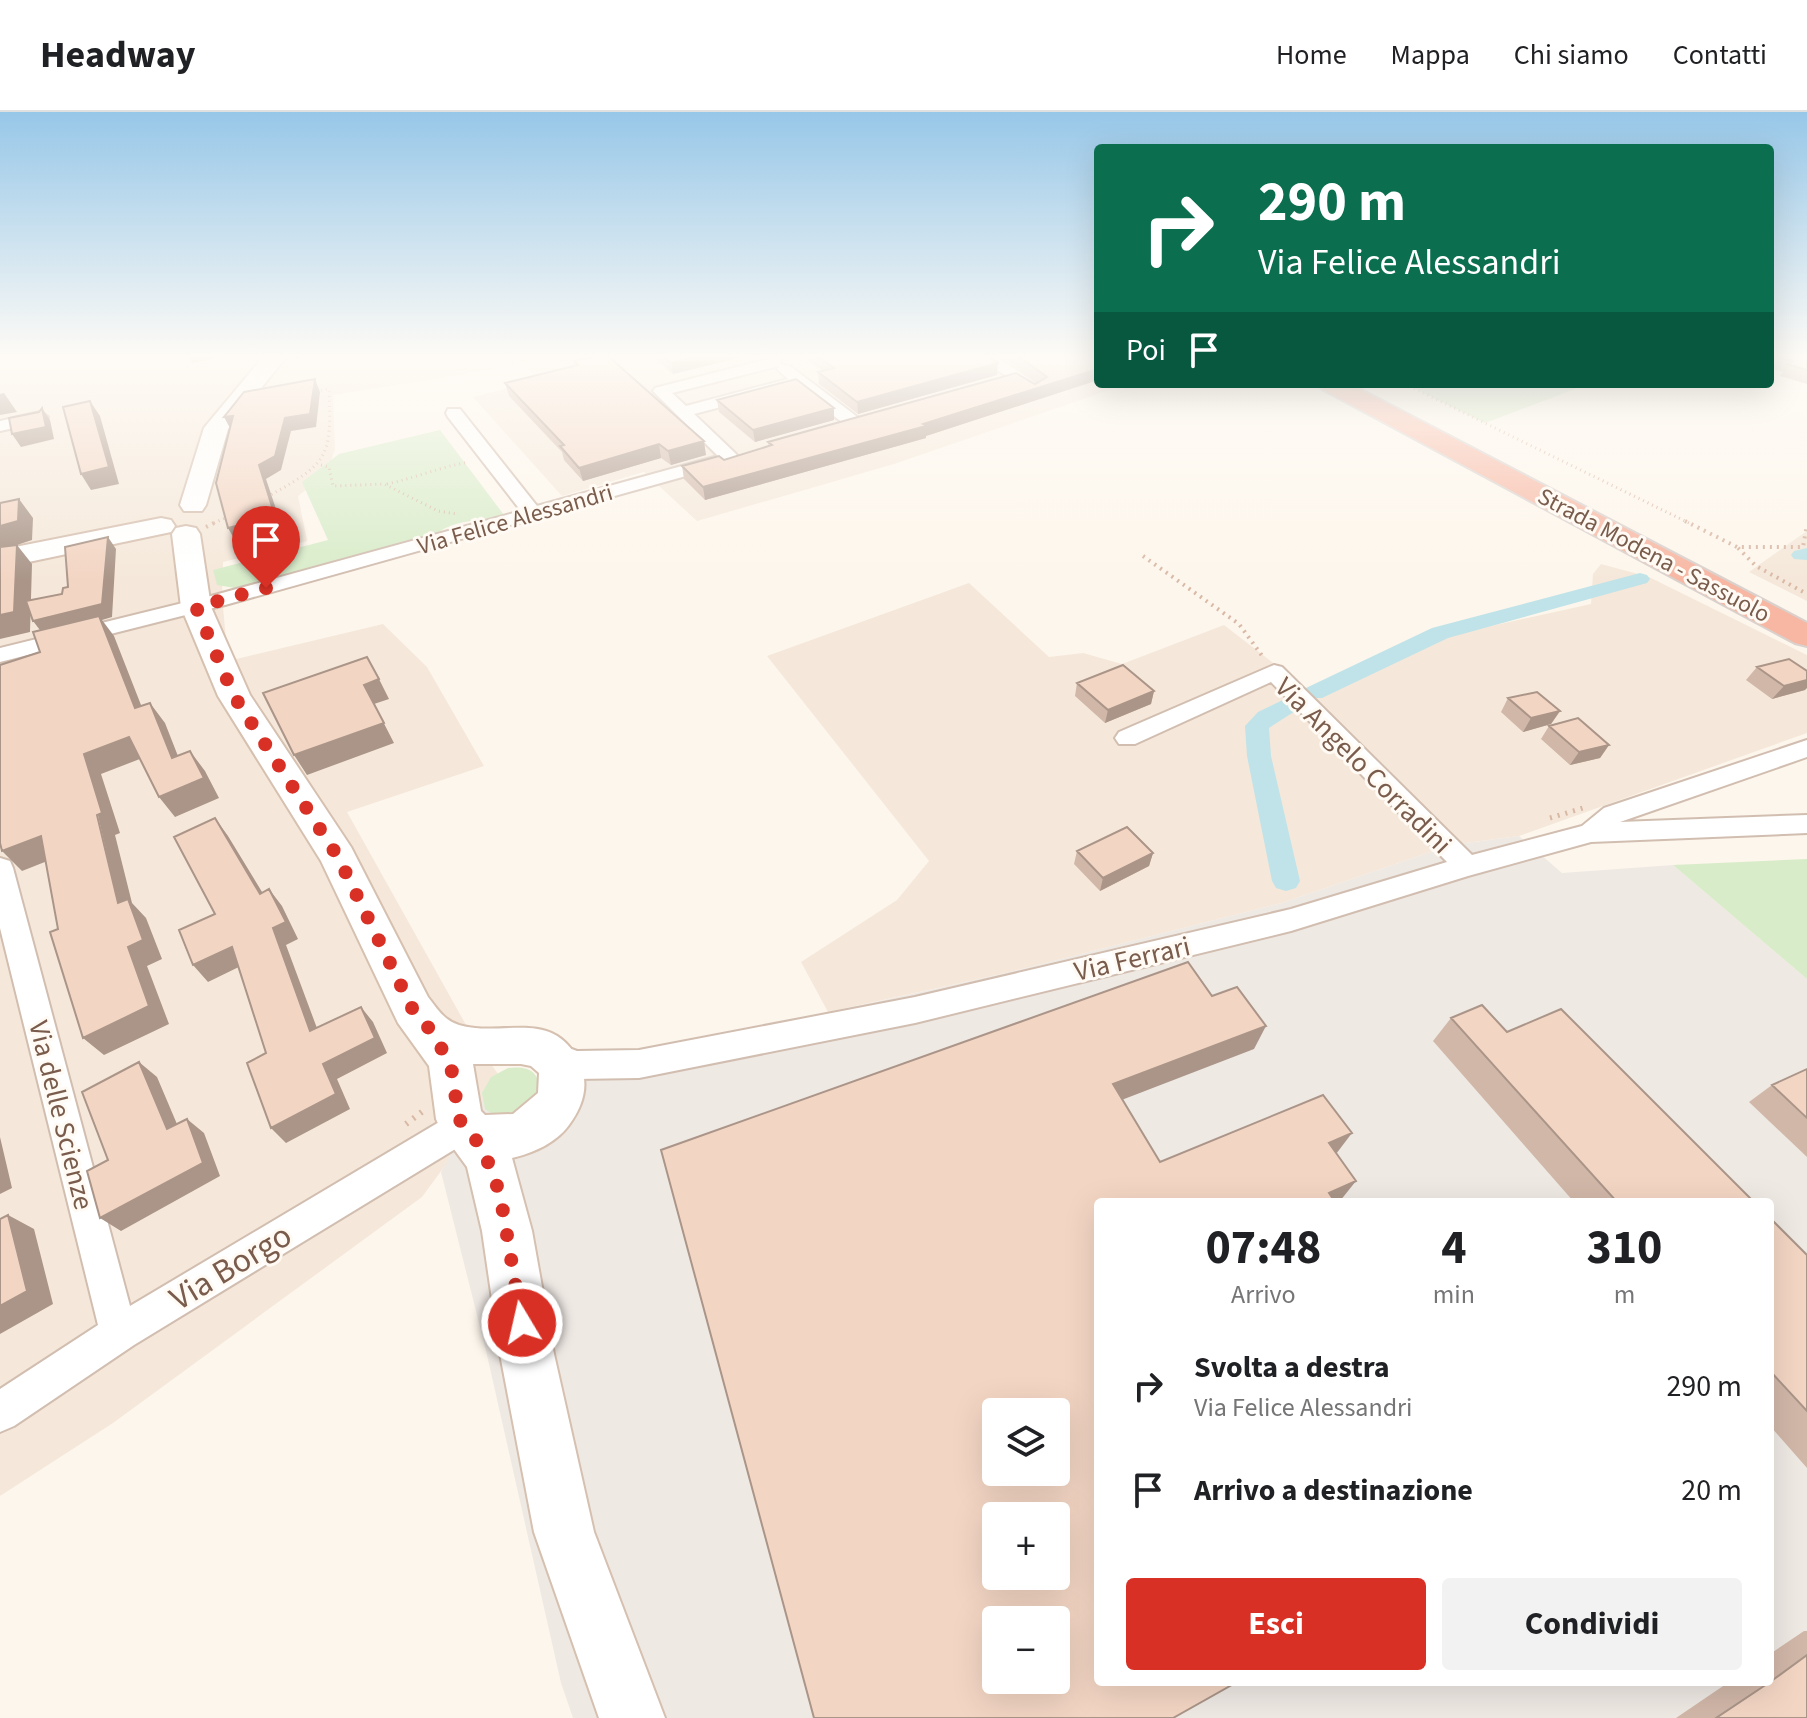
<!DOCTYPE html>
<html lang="it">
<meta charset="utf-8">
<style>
:root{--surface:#fff;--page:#f2f2f2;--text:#202124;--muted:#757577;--line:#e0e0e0;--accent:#d93025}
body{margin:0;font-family:"Source Sans 3",sans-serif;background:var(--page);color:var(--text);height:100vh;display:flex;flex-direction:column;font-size:30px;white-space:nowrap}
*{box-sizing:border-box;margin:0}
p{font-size:26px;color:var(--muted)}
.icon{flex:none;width:44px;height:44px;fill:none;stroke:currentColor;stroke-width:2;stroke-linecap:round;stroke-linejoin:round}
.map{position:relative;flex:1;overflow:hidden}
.sheet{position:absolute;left:1094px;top:1086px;width:680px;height:488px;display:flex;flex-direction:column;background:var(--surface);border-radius:8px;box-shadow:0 8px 32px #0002}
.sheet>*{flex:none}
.hud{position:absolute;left:1094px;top:32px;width:680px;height:244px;border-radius:8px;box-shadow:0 8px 32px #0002;background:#0b6e4f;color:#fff;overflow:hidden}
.fabs{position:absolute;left:982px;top:1286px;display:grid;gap:16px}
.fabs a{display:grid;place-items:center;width:88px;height:88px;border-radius:8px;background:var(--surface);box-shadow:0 8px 32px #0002;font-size:40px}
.pin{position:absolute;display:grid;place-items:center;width:68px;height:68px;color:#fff;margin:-82px -34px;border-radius:50% 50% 50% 0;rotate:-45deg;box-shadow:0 0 8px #0007}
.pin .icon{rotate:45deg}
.me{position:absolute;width:88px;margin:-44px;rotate:351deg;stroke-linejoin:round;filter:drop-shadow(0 0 6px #0008)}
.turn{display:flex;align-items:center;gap:28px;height:168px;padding:0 32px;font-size:36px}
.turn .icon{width:104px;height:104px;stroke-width:2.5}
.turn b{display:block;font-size:56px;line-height:68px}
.then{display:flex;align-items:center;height:76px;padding:0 32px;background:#0003;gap:16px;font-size:30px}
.eta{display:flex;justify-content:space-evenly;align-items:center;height:136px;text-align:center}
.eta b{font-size:48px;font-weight:700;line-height:56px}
.cta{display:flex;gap:16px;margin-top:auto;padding:16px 32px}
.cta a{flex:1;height:92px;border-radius:8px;background:var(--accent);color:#fff;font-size:32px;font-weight:700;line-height:92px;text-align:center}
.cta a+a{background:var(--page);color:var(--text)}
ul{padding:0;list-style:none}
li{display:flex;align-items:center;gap:24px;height:104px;padding:0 32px}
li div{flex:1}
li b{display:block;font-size:30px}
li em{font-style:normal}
header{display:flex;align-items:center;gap:48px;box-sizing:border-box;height:112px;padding:0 40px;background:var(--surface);border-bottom:2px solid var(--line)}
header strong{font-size:38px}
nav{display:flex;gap:44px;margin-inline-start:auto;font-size:28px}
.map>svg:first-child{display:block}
</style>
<header>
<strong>Headway</strong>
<nav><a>Home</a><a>Mappa</a><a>Chi siamo</a><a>Contatti</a></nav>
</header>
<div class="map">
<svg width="1807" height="1606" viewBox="0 0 1807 1606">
<rect width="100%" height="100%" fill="#fdf6ec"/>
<path fill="#f5e8da" d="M0 244H1098V272H1127L894 352 697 409 644 360 562 384 473 285 541 268 523 253 333 283 335 337 327 361 298 384 307 429 223 450 222 484 228 549 383 512 427 555 484 654 347 700 475 929 505 972 422 1085 113 1311 0 1384Z
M1807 419V489L1749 460 1794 428Z
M1601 452 1649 465 1807 543V621L1519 724 1451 733 1282 791 1006 861 828 900 801 850 897 788 929 749 767 544 969 471 1049 545 1083 541 1122 552 1224 513 1316 584 1441 525 1591 492 1593 462Z"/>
<path fill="#efe9e4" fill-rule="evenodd" d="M1519 724 1562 761 1673 753 1807 867V1606H573L561 1571 487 1243 441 1060 479 992 505 972 1006 861 1282 791 1451 733ZM1098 1090H1770V1570H1098ZM996 1300H1056V1360H996ZM996 1404H1056V1464H996ZM996 1508H1056V1568H996Z"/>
<path fill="#d8ecc9" d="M1405 272H1588L1485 311Z
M440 318 504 403C483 409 453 407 437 422L235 476 217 473 213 458 328 428 302 370 339 342Z
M1807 747V867L1673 753Z
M508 956C569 948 524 1028 485 997L482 981 491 965Z"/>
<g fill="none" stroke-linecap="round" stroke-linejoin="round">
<path fill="#bfe3e8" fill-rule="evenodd" d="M1807 436V448L1794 447 1791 443 1794 439Z
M1640 461 1647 463 1650 467 1647 471 1448 526 1322 586H1306L1303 581 1306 576 1432 516Z
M1295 582 1303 584 1307 589 1303 594 1269 616 1271 644 1300 769 1296 776 1286 779 1276 776 1272 769 1247 644 1245 614 1258 600Z"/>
<g stroke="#d1beb0" stroke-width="4">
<path id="street" d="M976 244H995L1043 276 1035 281 1029 279Z
M776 245 781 247V253L790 254 860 307 862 311 860 315H848L797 275 694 302 736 342 739 346 736 350 225 493 0 550V536L211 484 521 399 448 305 446 301 448 297H460L537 394 718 344 653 279 655 276ZM779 254 777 257 788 267 686 294 672 281Z
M40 300 48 305 46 309 0 319V309Z
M1274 553 1282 555 1472 743 1582 714 1604 696 1807 628V645L1620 710 1807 703V721L1591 730 1468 764 1291 819 915 911 639 966 576 967 536 951 531 941 536 931 547 928 577 939 639 938 915 885 1291 797 1447 750 1271 570 1135 632H1119L1115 626 1119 620Z
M0 746 10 749 13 756 130 1194 451 1003 463 999 475 1003 479 1014 475 1025 134 1233 14 1314 0 1320V1277L98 1213 0 816Z"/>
</g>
<g stroke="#d6c0b0" stroke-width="4">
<path id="secondary" d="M264 244H287L228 317 206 393 202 399H184L180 393 204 316Z
M161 406 171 408 175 414 171 420 0 456V438Z
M186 414 196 416 200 422 211 495 250 583 351 735 428 885C438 898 444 908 459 913 502 926 553 895 579 950 590 972 583 994 569 1013 556 1031 533 1041 512 1046L532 1119 554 1242 594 1420 665 1606H599L534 1420 500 1242 482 1119 467 1055 443 1022 436 1007 429 954 398 911 321 749 218 584 181 495 172 422 176 416ZM473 952H521L531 954 539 961 538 981 513 1002 485 1003 481 999Z"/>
</g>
<g stroke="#dad1cd" stroke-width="4">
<path id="highway" d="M1319 272H1350L1807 511V534L1795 531 1322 277Z"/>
</g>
<path stroke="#d9b8a5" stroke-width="3" stroke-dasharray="1 4" stroke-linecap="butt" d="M165 244H174
M1405 272 1689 411
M321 353 329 355 333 374 384 372 438 399 457 402
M387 372C415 366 440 355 469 350
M267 385C328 351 332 347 329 277L317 279
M214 411 230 404"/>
<path stroke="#d9b8a5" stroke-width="4" stroke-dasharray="2 5" stroke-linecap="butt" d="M1685 409 1737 435H1803L1807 413
M206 415 218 409
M1738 436 1756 454 1807 482
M1143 444 1239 512 1263 545"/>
<path stroke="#d9b8a5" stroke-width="5" stroke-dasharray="2 6" stroke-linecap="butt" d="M1550 706 1583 696"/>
<path stroke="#d9b8a5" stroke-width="6" stroke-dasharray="2 7" stroke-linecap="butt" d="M406 1012 423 999"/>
<use href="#street" fill="#fff" fill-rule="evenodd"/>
<use href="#secondary" fill="#fff" fill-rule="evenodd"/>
<use href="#highway" fill="#f7b7a3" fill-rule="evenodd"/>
</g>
<path fill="#d1b7a8" d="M652 244H746L673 262Z
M801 244H988L997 263 858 302 819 272 818 260 823 259Z
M1004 244H1098V268L926 324V326L705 388 684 367 682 354 724 348 769 335 768 330 1037 271 1004 246Z
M1770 244H1807V272L1780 264 1783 260 1770 256Z
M574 249 706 343 671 353 661 346 583 369 564 348 562 340 509 284 505 271 575 253Z
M717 288 834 308 755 330 719 300Z
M1757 555 1805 578 1772 587 1746 568Z
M1077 571 1154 579 1151 592 1105 611 1075 584Z
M1508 586 1560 599 1551 612 1523 620 1501 600Z
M1549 614 1609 633 1600 646 1570 653 1541 627Z
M1077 739 1153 741 1149 754 1100 779 1074 752Z
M1451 906 1507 920 1754 1090H1574L1433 929Z
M1807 957V1045L1749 990 1772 973Z
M1770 1106 1807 1143V1356L1770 1314Z
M1804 1519H1807V1606H1676L1729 1570H1770V1542Z"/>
<path fill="#aa9588" d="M188 244H224L192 251Z
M293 244H310L294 247Z
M698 244H746L673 262 671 251Z
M998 251 997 263 858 302 857 290Z
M1098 257V268L926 324V326L705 388 703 375 923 312Z
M315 267 320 280 316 315 291 319 281 358 266 367 282 415 262 419 264 424 236 430 228 416 255 405 259 353 285 306Z
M4 281 17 300 0 303V282Z
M90 289 100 304 119 372 91 378 81 362Z
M42 296 50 308 54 327 21 335 12 322 46 315Z
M834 296V308L755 330 753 318Z
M233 304 231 318 224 305Z
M704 329 706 343 671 353 668 339Z
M659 332 661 346 583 369 579 356Z
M19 387 33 406 32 428 17 433 32 452 30 520 0 527V414Z
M108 425 116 437 112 505 102 508 114 524 150 616 43 522 33 509 102 492Z
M379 567 389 587 374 592 394 631 307 663 294 643 364 573Z
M1807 568V576L1805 578 1772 587 1784 574Z
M1154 579 1151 592 1105 611 1108 598Z
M150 591 165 611 187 667 172 646Z
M1560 599 1551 612 1523 620 1531 606Z
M129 625 145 645 101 662 120 721 115 723 132 791 146 806 162 847 147 854 169 912 104 943 83 926 128 835 84 642Z
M1609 633 1600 646 1570 653 1579 640Z
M190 639 205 659 219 686 175 705 159 685Z
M215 706 228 724 273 798 260 782Z
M41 724 60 744 22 759 2 739Z
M1153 741 1149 754 1100 779 1103 766Z
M269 777 282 794 298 827 286 833 324 935 310 919 273 816Z
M232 835 247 851 208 870 193 853Z
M361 895 373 910 387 941 337 967 350 997 286 1031 271 1016 323 952Z
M1266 914 1254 937 1106 994 1113 972Z
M139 950 157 965 185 1031 167 1017Z
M187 1007 204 1021 220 1064 121 1119 100 1106Z
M1352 1021 1336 1042 1329 1031Z
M0 1025 12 1076 0 1082Z
M1356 1069 1340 1089 1321 1090 1329 1081Z
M8 1103 34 1117 53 1192 0 1222V1194Z"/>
<path fill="#f3d5c3" stroke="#aa9588" stroke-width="2" fill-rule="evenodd" d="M596 244H608L704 329 668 339 659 332 579 356 560 334 564 333 505 271 578 253 574 249Z
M663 244H698L671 251Z
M817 244H988L998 251 857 290 818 260 834 256Z
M1018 244H1098V257L923 312 926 314 703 375 682 354 719 344 724 348 772 333 768 330 1016 261 1035 272 1047 265Z
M1777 244H1807V258L1787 252 1792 249Z
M315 267 310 302 285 306 275 344 259 353 274 401 255 405 256 409 228 416 216 371 233 304 224 305 244 280Z
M796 267 834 296 753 318 717 288Z
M90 289 109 355 81 362 63 295Z
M42 296 46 315 12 322 9 306 39 300Z
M19 387 18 409 0 414V391Z
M108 425 102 492 33 509 26 489 62 482 63 476 68 475 65 435Z
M17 433 14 500 0 503V435Z
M99 504 135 596 150 591 172 646 190 639 204 666 159 685 129 625 84 642 102 701 97 703 118 791 128 787 143 828 128 835 149 894 83 926 50 820 58 817 41 724 2 739 0 731V553L40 540 33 520Z
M367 545 379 567 364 573 384 611 294 643 263 581Z
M1789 547 1807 559V568L1784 574 1757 555Z
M1123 553 1154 579 1108 598 1077 571Z
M1537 580 1560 599 1531 606 1508 586Z
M1578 606 1609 633 1579 640 1549 614Z
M215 706 260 782 269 777 286 810 273 816 310 919 361 895 375 926 323 952 336 982 271 1016 247 951 266 941 232 835 193 853 179 818 215 802 174 725Z
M1127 715 1153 741 1103 766 1077 739Z
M1188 850 1212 884 1237 875 1266 914 1113 972 1160 1050 1323 983 1352 1021 1329 1031 1356 1069 1329 1081 1335 1090H1098V1570H1237L1173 1606H814L661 1038ZM996 1300H1056V1360H996ZM996 1404H1056V1464H996ZM996 1508H1056V1568H996Z
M1482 893 1507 920 1561 897 1754 1090H1617L1451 906Z
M139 950 167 1017 187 1007 203 1051 100 1106 87 1059 108 1048 82 980Z
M1807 957V1006L1772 973Z
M8 1103 27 1179 0 1194V1107Z
M1770 1106 1807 1143V1299L1770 1259Z
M1807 1543V1606H1716L1770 1570Z"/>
<linearGradient id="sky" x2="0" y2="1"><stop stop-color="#97c7e8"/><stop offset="0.52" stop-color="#fefbf6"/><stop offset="1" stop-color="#fefbf6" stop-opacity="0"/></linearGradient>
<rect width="1807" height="469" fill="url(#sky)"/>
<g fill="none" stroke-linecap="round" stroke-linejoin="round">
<path stroke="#d93025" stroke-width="14" stroke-dasharray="0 25.2" d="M266 476 196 495 234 584 338 745 413 898 433 921 451 954 459 1007 483 1037 500 1082 522 1211"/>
</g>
<g text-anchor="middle" stroke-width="6" stroke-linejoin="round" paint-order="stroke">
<g font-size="24" fill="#7a5c4d" stroke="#fffaf3">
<text transform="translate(515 407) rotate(-16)" y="8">Via Felice Alessandri</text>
<text transform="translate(1654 443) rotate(28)" y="8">Strada Modena - Sassuolo</text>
</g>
<g font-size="28" fill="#7a5c4d" stroke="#fffaf3">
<text transform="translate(1364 653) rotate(45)" y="10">Via Angelo Corradini</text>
<text transform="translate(1132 846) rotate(-13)" y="10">Via Ferrari</text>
<text transform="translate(62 1003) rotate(76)" y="10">Via delle Scienze</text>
</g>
<g font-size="34" fill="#7a5c4d" stroke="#fffaf3">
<text transform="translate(230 1154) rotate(-31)" y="12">Via Borgo</text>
</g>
</g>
</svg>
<div class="fabs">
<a><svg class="icon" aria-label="layers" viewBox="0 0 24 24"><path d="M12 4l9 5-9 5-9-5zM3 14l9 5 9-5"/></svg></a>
<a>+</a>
<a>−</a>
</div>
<div class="pin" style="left:266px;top:476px;background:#d93025"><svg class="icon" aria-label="arrive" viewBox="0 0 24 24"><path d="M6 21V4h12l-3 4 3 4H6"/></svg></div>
<svg class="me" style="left:522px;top:1211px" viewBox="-20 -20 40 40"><circle r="17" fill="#d93025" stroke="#fff" stroke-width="3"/><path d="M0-11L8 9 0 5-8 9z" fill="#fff"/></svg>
<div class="hud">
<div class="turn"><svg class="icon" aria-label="right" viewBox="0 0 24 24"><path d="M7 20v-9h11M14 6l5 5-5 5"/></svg><div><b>290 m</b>Via Felice Alessandri</div></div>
<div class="then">Poi<svg class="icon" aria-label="arrive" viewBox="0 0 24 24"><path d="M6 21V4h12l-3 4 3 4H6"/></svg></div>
</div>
<section class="sheet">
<div class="eta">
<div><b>07:48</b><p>Arrivo</p></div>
<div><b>4</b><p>min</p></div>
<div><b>310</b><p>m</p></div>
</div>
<ul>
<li><svg class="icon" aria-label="right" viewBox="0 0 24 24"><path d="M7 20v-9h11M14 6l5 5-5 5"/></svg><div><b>Svolta a destra</b><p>Via Felice Alessandri</p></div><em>290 m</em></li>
<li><svg class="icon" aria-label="arrive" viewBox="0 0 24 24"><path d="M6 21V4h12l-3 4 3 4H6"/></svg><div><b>Arrivo a destinazione</b></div><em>20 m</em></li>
</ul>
<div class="cta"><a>Esci</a><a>Condividi</a></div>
</section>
</div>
